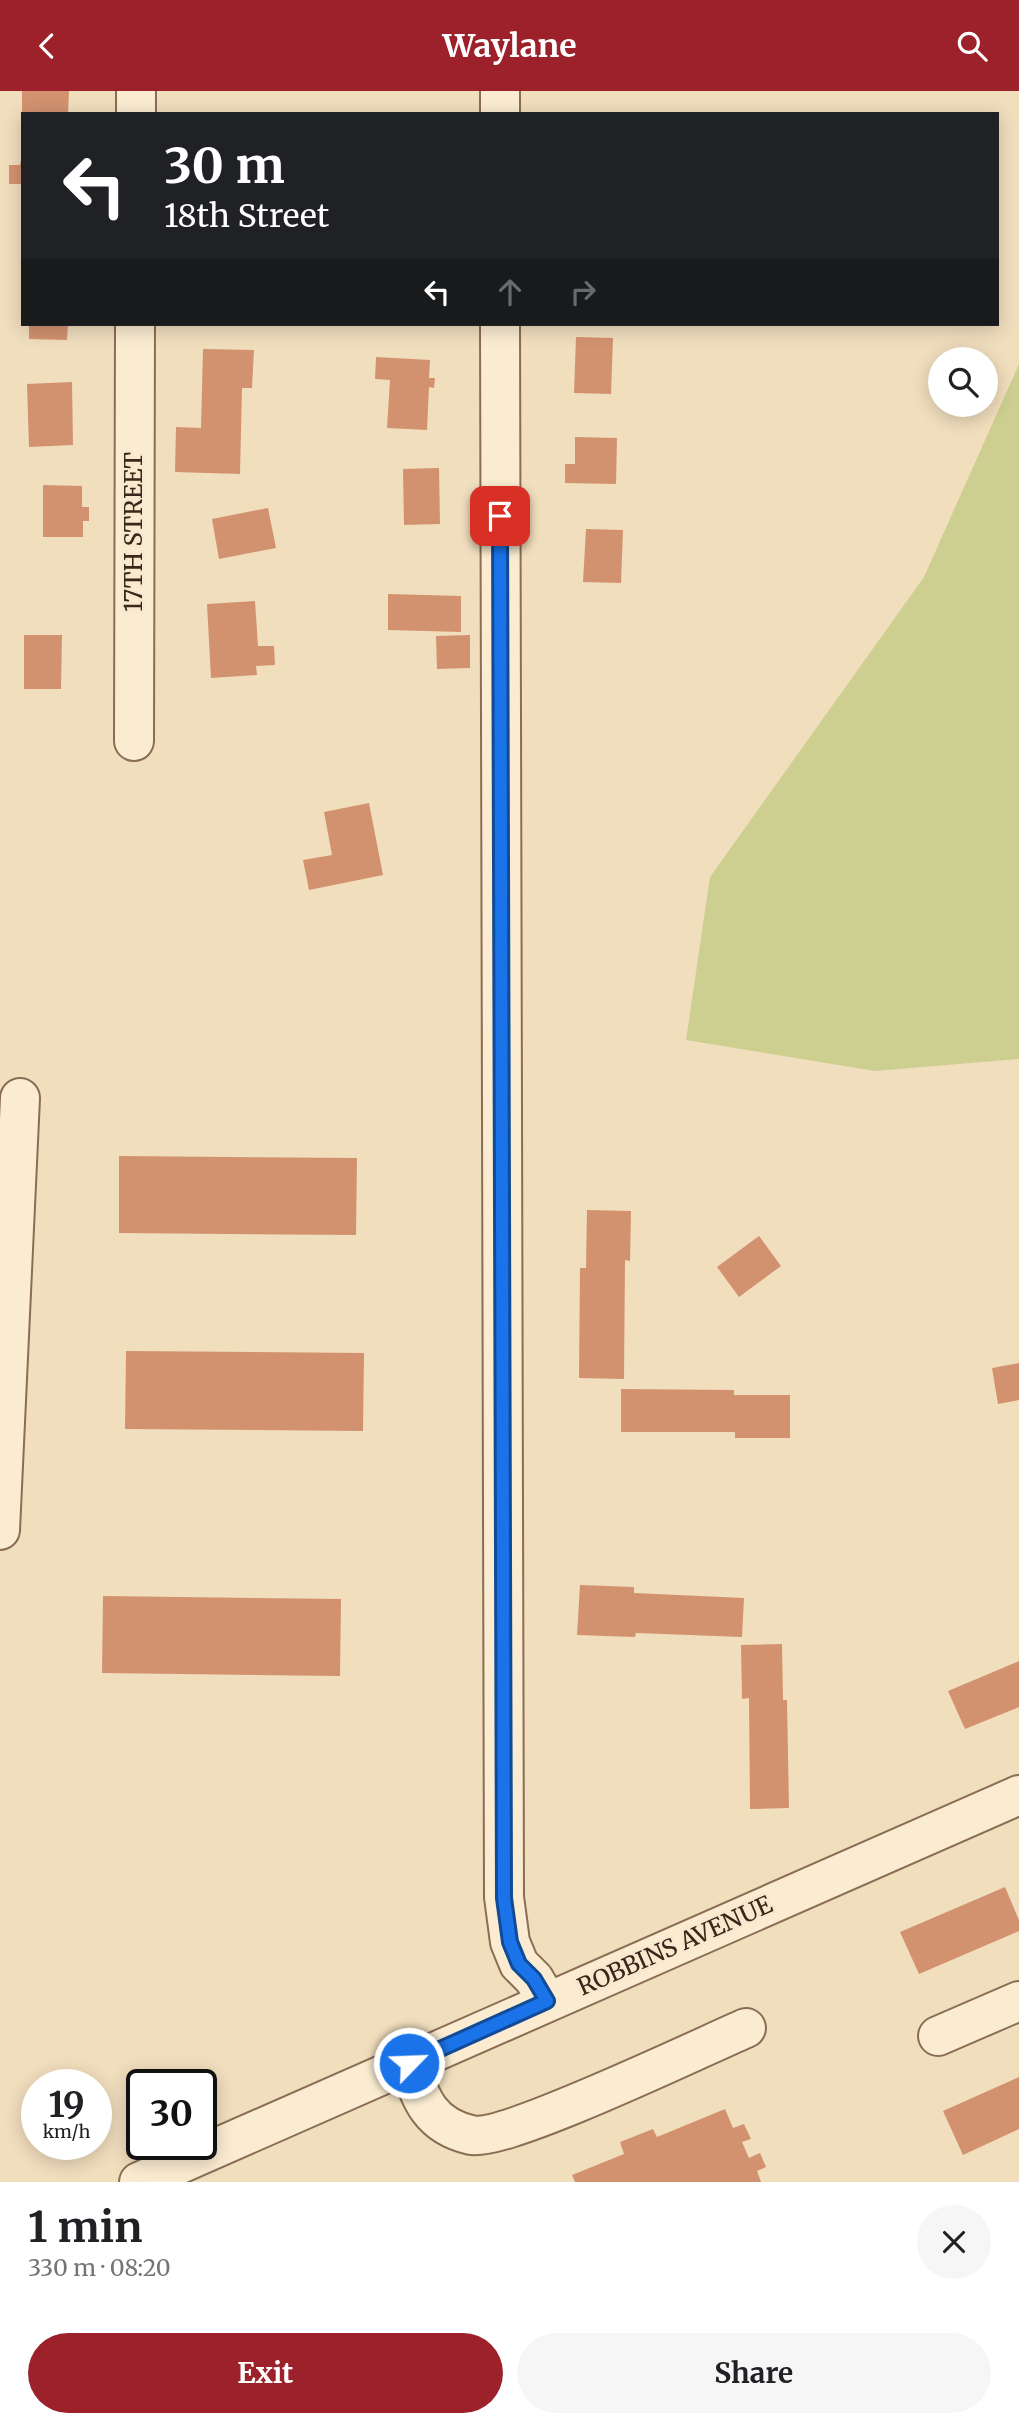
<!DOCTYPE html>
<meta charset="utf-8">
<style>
:root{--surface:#fff;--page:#f6f6f6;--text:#202124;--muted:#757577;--accent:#9d212b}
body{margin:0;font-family:Merriweather,serif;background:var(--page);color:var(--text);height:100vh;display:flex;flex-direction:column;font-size:26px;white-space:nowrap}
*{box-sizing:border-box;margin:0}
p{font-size:23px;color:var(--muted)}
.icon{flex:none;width:38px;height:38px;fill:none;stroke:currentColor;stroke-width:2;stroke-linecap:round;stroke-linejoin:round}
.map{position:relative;height:2091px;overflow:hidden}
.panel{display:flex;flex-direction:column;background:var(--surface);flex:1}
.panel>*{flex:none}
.top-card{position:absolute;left:21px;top:21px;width:978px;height:214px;border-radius:0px;box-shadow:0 4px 18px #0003;background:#202124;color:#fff;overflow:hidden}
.tools{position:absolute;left:928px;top:256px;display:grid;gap:14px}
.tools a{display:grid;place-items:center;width:70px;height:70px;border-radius:50%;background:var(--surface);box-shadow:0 4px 18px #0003;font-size:35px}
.speed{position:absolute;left:21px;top:1978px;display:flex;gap:14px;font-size:35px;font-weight:700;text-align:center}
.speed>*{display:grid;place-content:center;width:91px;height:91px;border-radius:50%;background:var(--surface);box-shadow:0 4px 18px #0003;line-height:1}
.speed small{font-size:18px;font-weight:400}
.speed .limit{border:4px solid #111;border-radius:10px;background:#fff;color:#111}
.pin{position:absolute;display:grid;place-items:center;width:60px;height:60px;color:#fff;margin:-30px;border-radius:14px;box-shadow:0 4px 10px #0006}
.me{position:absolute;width:77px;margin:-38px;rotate:66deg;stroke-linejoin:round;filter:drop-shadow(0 0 5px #0008)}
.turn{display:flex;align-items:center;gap:24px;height:147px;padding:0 28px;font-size:32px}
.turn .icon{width:91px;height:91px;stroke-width:2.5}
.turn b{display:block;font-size:49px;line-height:60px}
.lanes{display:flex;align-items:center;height:66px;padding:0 28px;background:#0003;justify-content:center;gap:35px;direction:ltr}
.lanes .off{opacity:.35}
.round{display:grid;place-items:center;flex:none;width:74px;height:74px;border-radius:37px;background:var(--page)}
.overview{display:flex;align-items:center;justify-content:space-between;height:119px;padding:0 28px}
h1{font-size:42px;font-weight:700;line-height:52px}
.button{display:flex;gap:14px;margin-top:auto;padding:14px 28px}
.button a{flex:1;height:80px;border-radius:42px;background:var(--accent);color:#fff;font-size:28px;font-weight:700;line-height:80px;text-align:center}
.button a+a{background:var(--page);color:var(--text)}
header{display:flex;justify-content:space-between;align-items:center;height:91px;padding:0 28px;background:var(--accent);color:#fff;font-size:32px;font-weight:700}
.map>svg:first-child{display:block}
</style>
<header><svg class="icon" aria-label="back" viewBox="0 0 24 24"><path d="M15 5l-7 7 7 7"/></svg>Waylane<svg class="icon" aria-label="search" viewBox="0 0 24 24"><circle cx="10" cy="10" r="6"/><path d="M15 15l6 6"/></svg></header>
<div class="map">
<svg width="1019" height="2091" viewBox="0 0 1019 2091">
<rect width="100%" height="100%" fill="#f1debd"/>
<path fill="#cdcf91" d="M1019 273V968L875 980 686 949 710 786 924 486Z"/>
<path fill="#d29270" d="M22 0H69L68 23 22 22Z
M21 69 23 93H9V74H20Z
M29 233H68L67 249 29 248Z
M576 246 613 247 611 303 574 302Z
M203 258 254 259 252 297H242L240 383 175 381 176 336 201 337Z
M376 266 430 269 429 287H435L434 297 429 296 427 339 387 337 390 289 375 288Z
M72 291 73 354 29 356 27 293Z
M575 346 617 347 616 393 565 392V373H575Z
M439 377 440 433 404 434 403 378Z
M43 394 82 395V416H89V430H83V446H43Z
M268 417 276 457 219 468 212 428Z
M586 438 623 439 621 492 583 491Z
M388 503 461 505V541L388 539Z
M255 510 258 555H274L275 574 256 575 257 584 211 587 207 513Z
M24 544H62L61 598H24Z
M470 544V577L437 578 436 545Z
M369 712 383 784 309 799 303 769 332 764 324 721Z
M119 1065 357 1067 356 1144 119 1142Z
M587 1119 631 1120 630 1170 625 1169 624 1288 579 1287 580 1177H586Z
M759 1145 781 1175 739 1206 717 1176Z
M126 1260 364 1262 363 1340 125 1338Z
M1019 1272V1309L998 1313 992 1277Z
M621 1298 734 1299V1304H790V1347H735V1341H621Z
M580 1494 634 1496V1502L744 1507 742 1546 636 1542 635 1546 577 1544Z
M103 1505 341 1508 340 1585 102 1582Z
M782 1553 783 1609H787L789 1717 750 1718 749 1607 742 1608 741 1554Z
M1019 1570V1616L965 1638 948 1600Z
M1005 1796 1019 1829V1840L919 1883 900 1841Z
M1019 1986V2038L963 2064 943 2020Z
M725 2018 733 2037 744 2033 751 2048 742 2051 749 2067 760 2062 766 2076 757 2080 761 2091H575L572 2084 624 2063 620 2051 653 2038 657 2046Z"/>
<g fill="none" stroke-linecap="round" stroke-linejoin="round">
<g stroke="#8a6d55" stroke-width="42">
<path id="minor" d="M500 0V23
M136 23V0
M500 233 504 1806 510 1851 519 1873 534 1888 547 1910
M134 650 135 233
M0 1439 20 1007
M938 1945 1019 1910
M409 1972C420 2009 431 2035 471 2044 505 2051 702 1956 746 1937
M139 2091 1019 1704"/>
</g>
<use href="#minor" stroke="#fbecd1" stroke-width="38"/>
</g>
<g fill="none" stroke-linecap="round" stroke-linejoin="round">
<g stroke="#114b97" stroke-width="18">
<path id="route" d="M409 1972 547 1910 534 1888 519 1873 510 1851 504 1807 500 425"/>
</g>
<use href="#route" stroke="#1a73e8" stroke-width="12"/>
</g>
<g text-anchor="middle" stroke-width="6" stroke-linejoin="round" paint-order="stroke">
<g font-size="24" fill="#38271b" stroke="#f8e8cd">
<text transform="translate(134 441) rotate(-90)" y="8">17TH STREET</text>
<text transform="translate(675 1855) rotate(-24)" y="8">ROBBINS AVENUE</text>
</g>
</g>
</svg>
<div class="tools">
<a><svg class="icon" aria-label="search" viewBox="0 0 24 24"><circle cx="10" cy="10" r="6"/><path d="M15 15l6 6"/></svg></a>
</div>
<div class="speed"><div>19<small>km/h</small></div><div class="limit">30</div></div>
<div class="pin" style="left:500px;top:425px;background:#d93025"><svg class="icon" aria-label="arrive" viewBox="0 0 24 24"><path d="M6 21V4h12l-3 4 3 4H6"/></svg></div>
<svg class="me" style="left:409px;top:1972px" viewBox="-20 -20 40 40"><circle r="17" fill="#1a73e8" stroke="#fff" stroke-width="3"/><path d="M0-11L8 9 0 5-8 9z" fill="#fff"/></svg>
<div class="top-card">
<div class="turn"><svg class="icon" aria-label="left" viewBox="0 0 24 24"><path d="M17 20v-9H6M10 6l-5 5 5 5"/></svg><div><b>30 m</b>18th Street</div></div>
<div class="lanes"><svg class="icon" aria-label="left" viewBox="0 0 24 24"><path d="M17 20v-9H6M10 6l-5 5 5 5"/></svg><svg class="icon off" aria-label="ahead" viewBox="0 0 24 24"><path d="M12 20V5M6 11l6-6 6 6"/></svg><svg class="icon off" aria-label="right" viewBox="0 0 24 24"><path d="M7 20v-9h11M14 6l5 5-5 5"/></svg></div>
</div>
</div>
<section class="panel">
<div class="overview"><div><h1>1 min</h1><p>330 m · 08:20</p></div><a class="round"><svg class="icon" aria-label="close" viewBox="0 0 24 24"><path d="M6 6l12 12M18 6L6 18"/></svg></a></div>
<div class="button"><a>Exit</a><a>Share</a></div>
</section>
